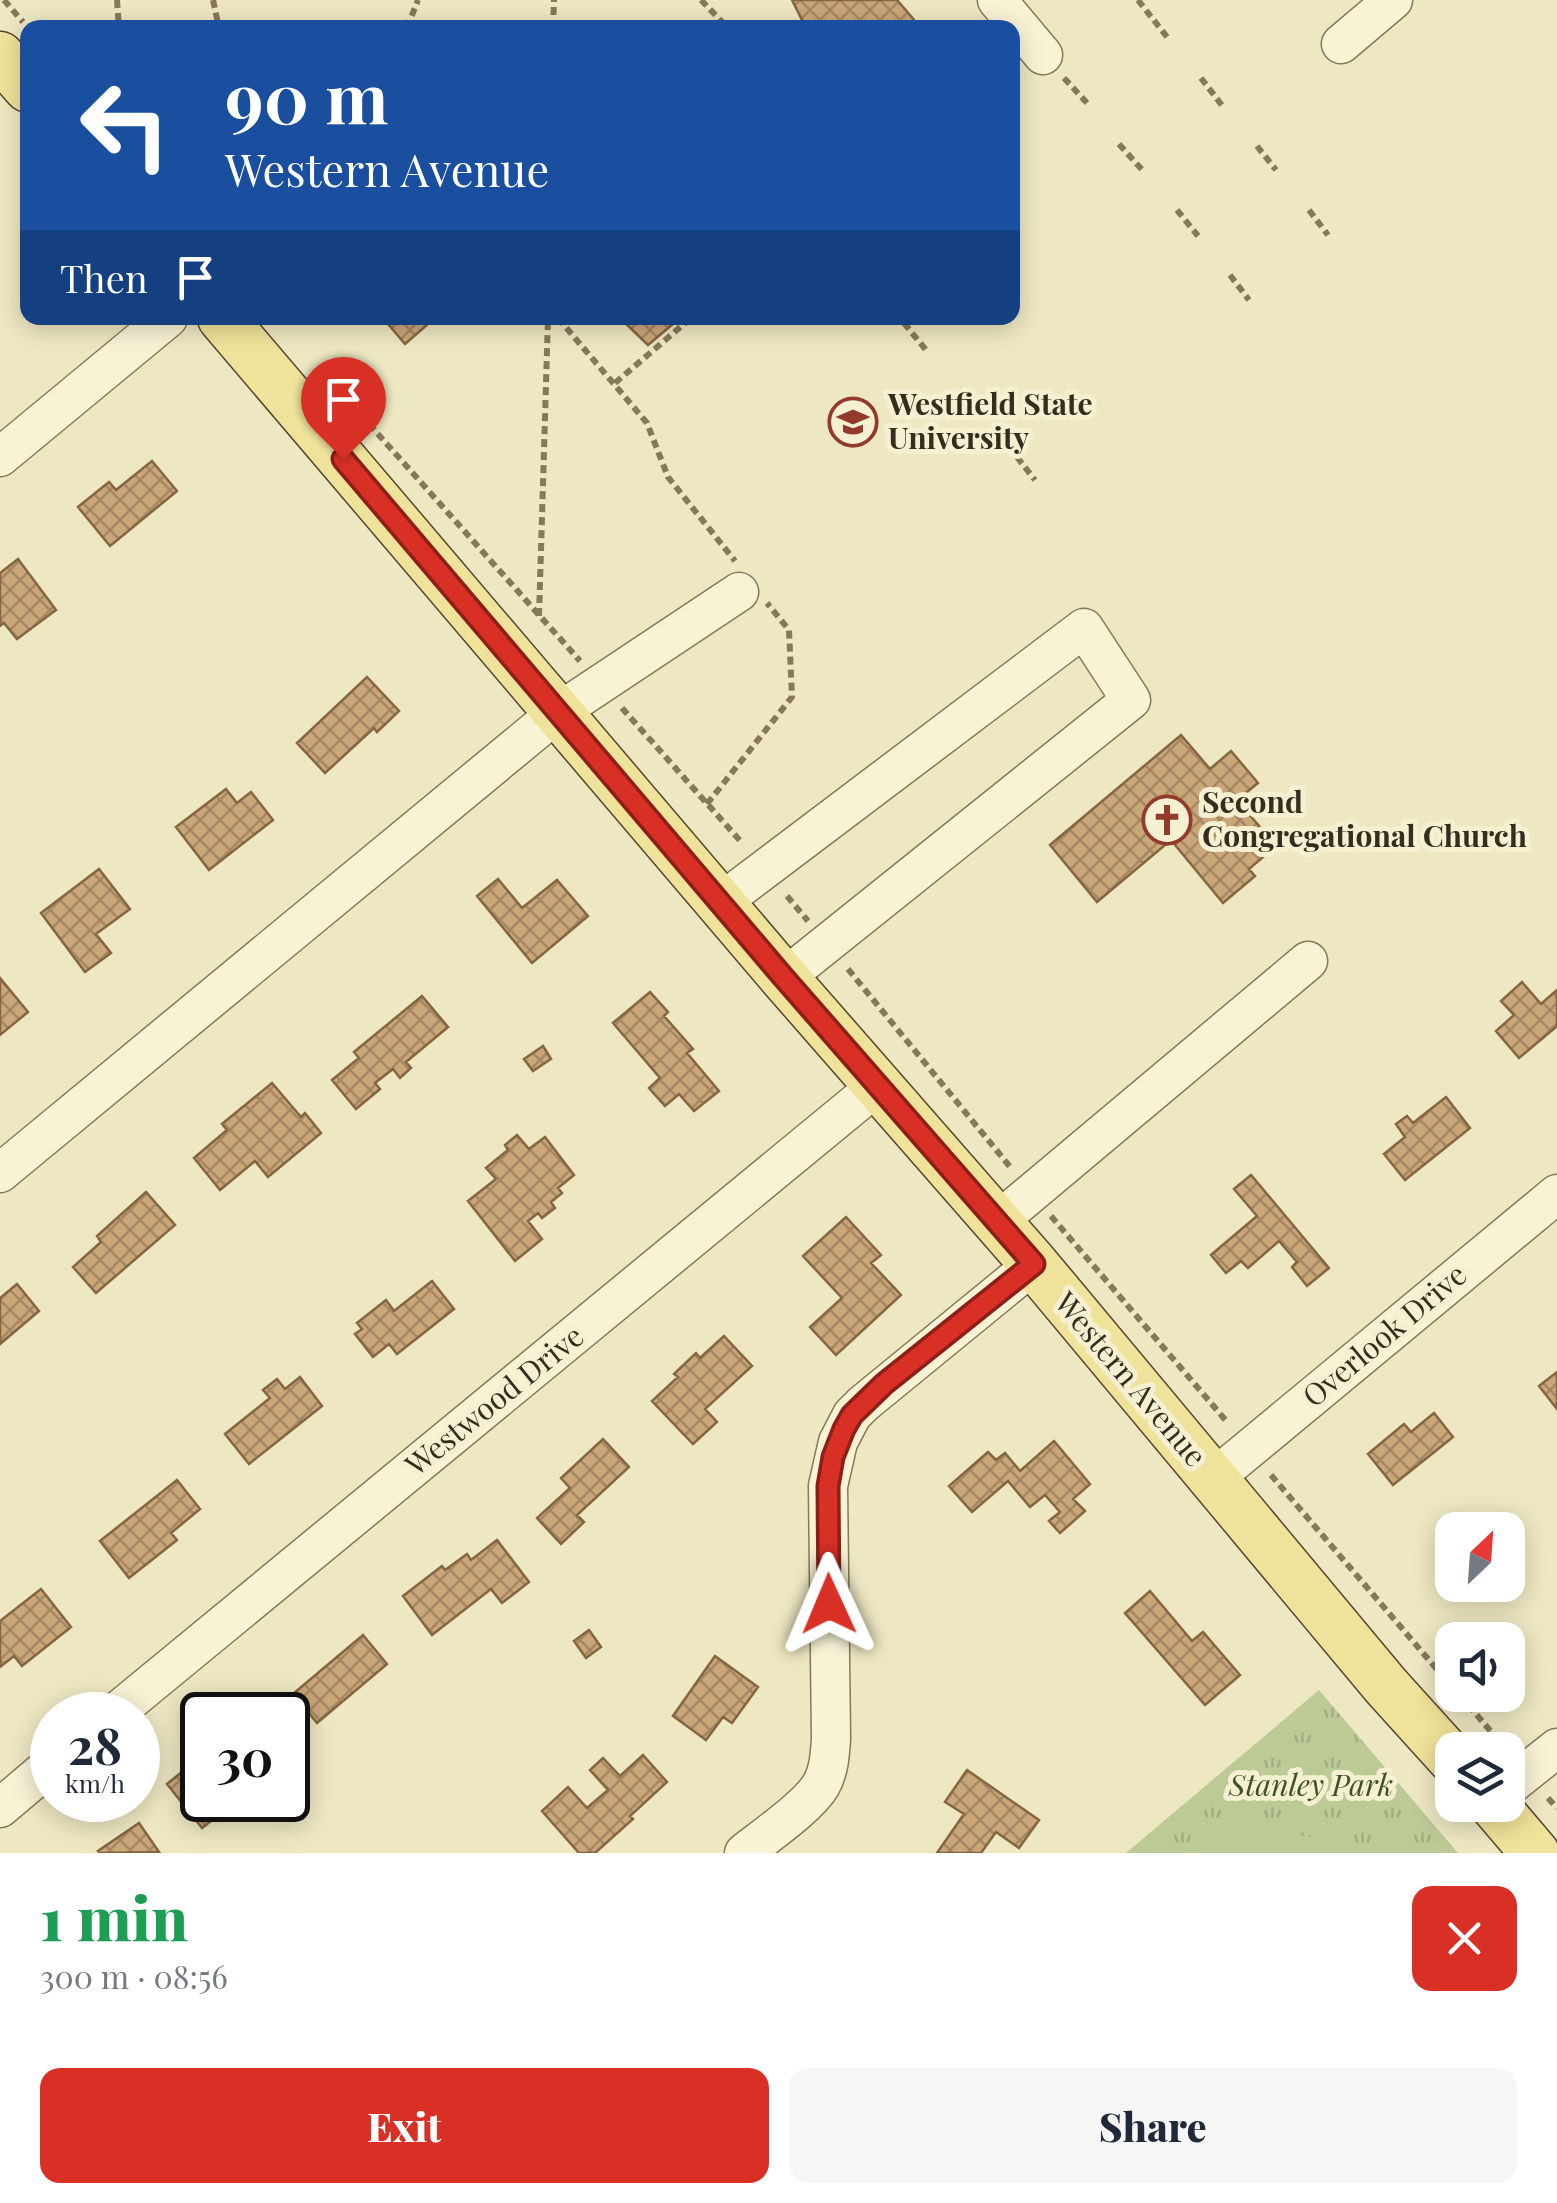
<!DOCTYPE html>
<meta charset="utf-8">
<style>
:root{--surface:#fff;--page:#f6f6f7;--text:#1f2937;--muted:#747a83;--accent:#d93025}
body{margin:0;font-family:"Playfair Display",serif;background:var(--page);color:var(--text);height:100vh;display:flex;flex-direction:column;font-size:38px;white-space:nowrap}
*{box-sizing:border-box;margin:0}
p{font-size:32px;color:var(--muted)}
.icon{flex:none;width:55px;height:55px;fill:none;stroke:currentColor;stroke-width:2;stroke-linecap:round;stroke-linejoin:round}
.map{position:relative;height:1853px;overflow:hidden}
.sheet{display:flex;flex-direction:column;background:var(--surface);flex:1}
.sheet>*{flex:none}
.hud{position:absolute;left:20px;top:20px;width:1000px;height:305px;border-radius:20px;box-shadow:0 5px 25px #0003;background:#1a4fa0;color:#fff;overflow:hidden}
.needle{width:65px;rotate:25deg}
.buttons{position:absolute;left:1435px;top:1512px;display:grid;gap:20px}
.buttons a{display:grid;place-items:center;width:90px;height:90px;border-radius:20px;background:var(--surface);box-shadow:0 5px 25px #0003;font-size:50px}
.speed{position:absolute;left:30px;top:1692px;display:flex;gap:20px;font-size:50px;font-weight:700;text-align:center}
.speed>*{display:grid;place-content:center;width:130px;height:130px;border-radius:50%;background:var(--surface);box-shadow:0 5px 25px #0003;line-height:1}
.speed small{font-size:25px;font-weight:400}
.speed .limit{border:5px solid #111;border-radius:15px;background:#fff;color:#111}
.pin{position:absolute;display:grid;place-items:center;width:85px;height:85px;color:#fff;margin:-102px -42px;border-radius:50% 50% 50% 0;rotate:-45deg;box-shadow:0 0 10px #0007}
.pin .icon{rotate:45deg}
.me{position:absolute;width:110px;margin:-55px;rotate:359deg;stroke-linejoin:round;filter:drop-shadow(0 0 8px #0008)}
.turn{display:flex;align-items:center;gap:35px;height:210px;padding:0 40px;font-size:45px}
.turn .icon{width:130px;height:130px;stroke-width:2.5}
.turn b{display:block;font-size:70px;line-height:85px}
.then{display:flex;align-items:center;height:95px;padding:0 40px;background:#0003;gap:20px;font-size:38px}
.round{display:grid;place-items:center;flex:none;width:105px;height:105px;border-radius:20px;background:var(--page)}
.overview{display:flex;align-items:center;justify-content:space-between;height:170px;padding:0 40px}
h1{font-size:60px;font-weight:800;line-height:75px;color:#1e9e55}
.cta{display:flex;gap:20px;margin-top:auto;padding:20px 40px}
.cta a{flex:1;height:115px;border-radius:20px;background:var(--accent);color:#fff;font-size:40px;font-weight:800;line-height:115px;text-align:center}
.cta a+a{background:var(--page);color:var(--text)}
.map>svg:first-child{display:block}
</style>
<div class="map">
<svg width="1557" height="1853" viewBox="0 0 1557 1853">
<defs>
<pattern id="park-tufts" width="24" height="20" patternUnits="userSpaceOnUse" patternTransform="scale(2.5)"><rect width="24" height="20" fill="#bcca96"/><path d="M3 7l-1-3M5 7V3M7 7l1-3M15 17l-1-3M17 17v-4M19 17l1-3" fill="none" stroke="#a2ae81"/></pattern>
<pattern id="building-cross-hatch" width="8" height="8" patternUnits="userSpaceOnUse" patternTransform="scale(2.5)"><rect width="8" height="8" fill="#caa779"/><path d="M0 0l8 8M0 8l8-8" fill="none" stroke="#a58863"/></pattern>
</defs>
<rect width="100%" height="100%" fill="#ede7c2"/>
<path fill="url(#park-tufts)" d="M1319 1690 1458 1853H1126Z"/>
<path fill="#bcca96" d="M1201 1819 1362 1845 1361 1853H1195Z"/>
<path fill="url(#building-cross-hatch)" stroke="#856640" stroke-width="2.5" d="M792 0H897L921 28H806Z
M383 318H435L405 344Z
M620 318H680L648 345Z
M152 461 177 491 110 546 78 507 109 482 116 490Z
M18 559 56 610 17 639 4 623 0 626V573Z
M367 677 399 711 377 732 374 728 325 773 297 743Z
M1181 735 1210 769 1231 751 1258 783 1237 800 1276 846 1249 869 1255 876 1223 903 1171 840 1097 902 1050 845Z
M226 789 237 803 251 792 273 820 209 870 176 827Z
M99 869 130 909 96 934 111 953 85 972 41 913Z
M498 879 522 908 557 880 588 916 532 963 477 896Z
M0 978 28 1012 0 1035Z
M1522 982 1541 1004 1557 990V1026L1519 1058 1496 1031 1514 1015 1501 1001Z
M650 992 668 1012 664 1016 693 1049 687 1053 719 1091 694 1111 679 1094 665 1106 649 1088 660 1078 613 1023Z
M422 996 448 1027 406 1062 411 1068 400 1078 393 1069 375 1083 380 1089 356 1109 332 1080 359 1058 354 1052Z
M543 1046 551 1059 533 1071 524 1059Z
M272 1083 301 1117 305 1113 321 1133 268 1177 255 1161 220 1190 194 1158 227 1130 222 1124Z
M1446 1097 1470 1128 1405 1180 1384 1154 1405 1137 1396 1124 1407 1116 1413 1123Z
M517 1135 529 1149 545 1137 574 1175 558 1188 562 1193 551 1202 555 1208 542 1218 538 1213 528 1221 542 1239 515 1261 468 1201 496 1179 486 1168 508 1150 505 1145Z
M1251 1175 1329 1268 1307 1286 1292 1267 1297 1262 1279 1241 1248 1268 1241 1261 1226 1273 1211 1255 1257 1216 1234 1189Z
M146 1192 175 1225 96 1293 73 1267 101 1242 97 1236Z
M846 1217 881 1255 871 1263 901 1295 836 1355 810 1327 842 1298 803 1256Z
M432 1281 454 1309 397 1354 389 1344 373 1357 355 1334 362 1329 357 1323 386 1300 394 1311Z
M17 1284 39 1311 0 1344V1298Z
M724 1336 752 1366 705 1409 717 1422 693 1444 652 1401 678 1377 674 1374 696 1353 700 1358Z
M1557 1372V1409L1539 1386Z
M300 1377 322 1406 249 1464 225 1434 270 1398 263 1390 277 1379 285 1389Z
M1434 1413 1453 1437 1393 1485 1368 1454 1404 1424 1411 1432Z
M603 1439 629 1467 577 1515 584 1522 561 1544 537 1518 570 1488 561 1478Z
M1054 1441 1090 1484 1073 1499 1085 1511 1060 1533 1049 1521 1060 1512 1045 1495 1030 1507 1008 1481 972 1512 949 1486 988 1452 996 1460 1005 1453 1020 1471Z
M177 1480 200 1509 171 1533 177 1540 129 1578 100 1541Z
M497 1540 529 1582 502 1603 491 1589 432 1635 403 1596 442 1566 445 1570 467 1554 471 1560Z
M41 1589 71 1627 22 1666 14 1656 0 1667V1621Z
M1150 1591 1192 1641 1203 1632 1240 1675 1205 1705 1125 1613Z
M589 1630 601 1647 586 1658 574 1641Z
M363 1635 387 1664 317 1723 293 1694Z
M715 1656 758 1687 732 1723 723 1717 706 1740 673 1716Z
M643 1755 667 1782 630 1816 633 1819 595 1853H579L542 1811 568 1787 587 1808 608 1790 590 1770 603 1758 620 1776Z
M199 1758 202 1762V1800L249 1801 229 1817 224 1811 202 1828 167 1784Z
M967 1770 1039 1820 1019 1848 996 1832 981 1853H937L964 1814 945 1802Z
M139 1823 159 1852 100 1853 98 1851Z"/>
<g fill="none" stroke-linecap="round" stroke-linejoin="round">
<g stroke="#86785a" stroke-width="41">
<path id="minor" d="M997 0 1043 55
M1341 44 1393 0
M0 457 168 318
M720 903 1084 628 1131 700 784 978
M0 1173 557 713 739 592
M997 1222 1308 961
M1213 1479 1557 1194
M113 1715 877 1086
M1508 1787 1557 1748
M0 1808 52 1764
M744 1853C765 1836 808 1807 821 1785 829 1771 830 1754 831 1739L828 1486 838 1442 852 1415 863 1404 1034 1264"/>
</g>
<g stroke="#54452e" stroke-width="51">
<path id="major" d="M0 56 28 88
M222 318 784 978 1034 1264 1386 1686 1452 1759
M1494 1805 1535 1853"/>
</g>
<path stroke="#86785a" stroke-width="6" stroke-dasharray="8 5" stroke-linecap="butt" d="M4 0 23 22
M117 0 119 28
M213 0 219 28
M701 0 728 28
M1138 0 1167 37
M407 28 418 0
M553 28 554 0
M1064 78 1087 103
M1201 78 1224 108
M1119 144 1144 172
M1257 146 1276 170
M1177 210 1198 236
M1309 210 1328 235
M1230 275 1249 300
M558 318 647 423 668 477 735 561
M904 323 926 350
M615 383 691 318
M959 389 983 416
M369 424 580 661
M1017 457 1035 480
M539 616 548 318
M622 708 743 844
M707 804 792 697 789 630 767 603
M787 896 808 921
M848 969 1011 1168
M1051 1216 1228 1423
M1271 1475 1452 1687
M1460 1695 1504 1747
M1548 1798 1557 1808"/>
<use href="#minor" stroke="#f8f3d5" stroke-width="38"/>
<use href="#major" stroke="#efe29a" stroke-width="48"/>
</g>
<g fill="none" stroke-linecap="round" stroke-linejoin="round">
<g stroke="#8d1f18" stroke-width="25">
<path id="route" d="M343 459 784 978 1034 1264 884 1384 852 1415 844 1429 833 1457 828 1486 829 1604"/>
</g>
<use href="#route" stroke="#d93025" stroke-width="18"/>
</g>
<defs>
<g id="university-ring" transform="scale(2.5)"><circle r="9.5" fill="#f4f0d1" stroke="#933b2b" stroke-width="1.5"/><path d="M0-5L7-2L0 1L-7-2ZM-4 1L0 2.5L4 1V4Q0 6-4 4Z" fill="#933b2b"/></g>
<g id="church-ring" transform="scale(2.5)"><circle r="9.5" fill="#f4f0d1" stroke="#933b2b" stroke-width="1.5"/><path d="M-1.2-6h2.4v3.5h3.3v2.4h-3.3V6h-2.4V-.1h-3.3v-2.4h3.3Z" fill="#933b2b"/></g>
</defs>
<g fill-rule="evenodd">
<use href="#university-ring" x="853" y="422"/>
<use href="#church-ring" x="1167" y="820"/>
</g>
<g text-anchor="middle" stroke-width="10" stroke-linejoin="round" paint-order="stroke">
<g font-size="30" font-weight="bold" fill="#362d1e" stroke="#f4f0d1" text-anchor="start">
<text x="888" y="415">Westfield State<tspan x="888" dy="34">University</tspan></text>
<text x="1202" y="813">Second<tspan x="1202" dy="34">Congregational Church</tspan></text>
</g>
<g font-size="30" fill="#362d1e" stroke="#f4f0d1">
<text transform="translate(1385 1336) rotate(-40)" y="10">Overlook Drive</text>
<text transform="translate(1130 1380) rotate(50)" y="10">Western Avenue</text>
<text transform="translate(495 1401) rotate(-39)" y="10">Westwood Drive</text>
</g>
<g font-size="30" font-style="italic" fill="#405225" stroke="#f4f0d1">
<text x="1311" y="1796">Stanley Park</text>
</g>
</g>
</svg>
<div class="buttons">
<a><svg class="needle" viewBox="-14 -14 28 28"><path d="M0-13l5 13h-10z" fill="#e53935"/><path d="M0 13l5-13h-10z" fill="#747a83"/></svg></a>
<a><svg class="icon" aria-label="sound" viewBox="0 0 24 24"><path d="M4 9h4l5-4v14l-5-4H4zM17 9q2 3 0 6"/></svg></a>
<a><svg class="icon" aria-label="layers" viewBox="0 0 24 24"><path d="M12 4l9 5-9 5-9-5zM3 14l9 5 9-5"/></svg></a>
</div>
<div class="speed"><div>28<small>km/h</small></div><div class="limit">30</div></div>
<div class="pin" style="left:343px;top:459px;background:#d93025"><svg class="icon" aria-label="arrive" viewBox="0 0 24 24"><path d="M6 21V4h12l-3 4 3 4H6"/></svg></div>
<svg class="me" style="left:829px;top:1604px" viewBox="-20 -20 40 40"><path d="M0-17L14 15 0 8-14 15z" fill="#d93025" stroke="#fff" stroke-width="4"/></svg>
<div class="hud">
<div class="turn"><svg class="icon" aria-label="left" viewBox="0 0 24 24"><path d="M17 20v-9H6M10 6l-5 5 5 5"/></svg><div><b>90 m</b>Western Avenue</div></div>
<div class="then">Then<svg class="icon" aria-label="arrive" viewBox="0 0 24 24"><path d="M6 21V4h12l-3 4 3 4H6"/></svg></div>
</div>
</div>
<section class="sheet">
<div class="overview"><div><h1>1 min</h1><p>300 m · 08:56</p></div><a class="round" style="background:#d93025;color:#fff"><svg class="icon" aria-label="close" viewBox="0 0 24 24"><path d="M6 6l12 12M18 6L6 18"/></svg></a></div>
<div class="cta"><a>Exit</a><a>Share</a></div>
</section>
